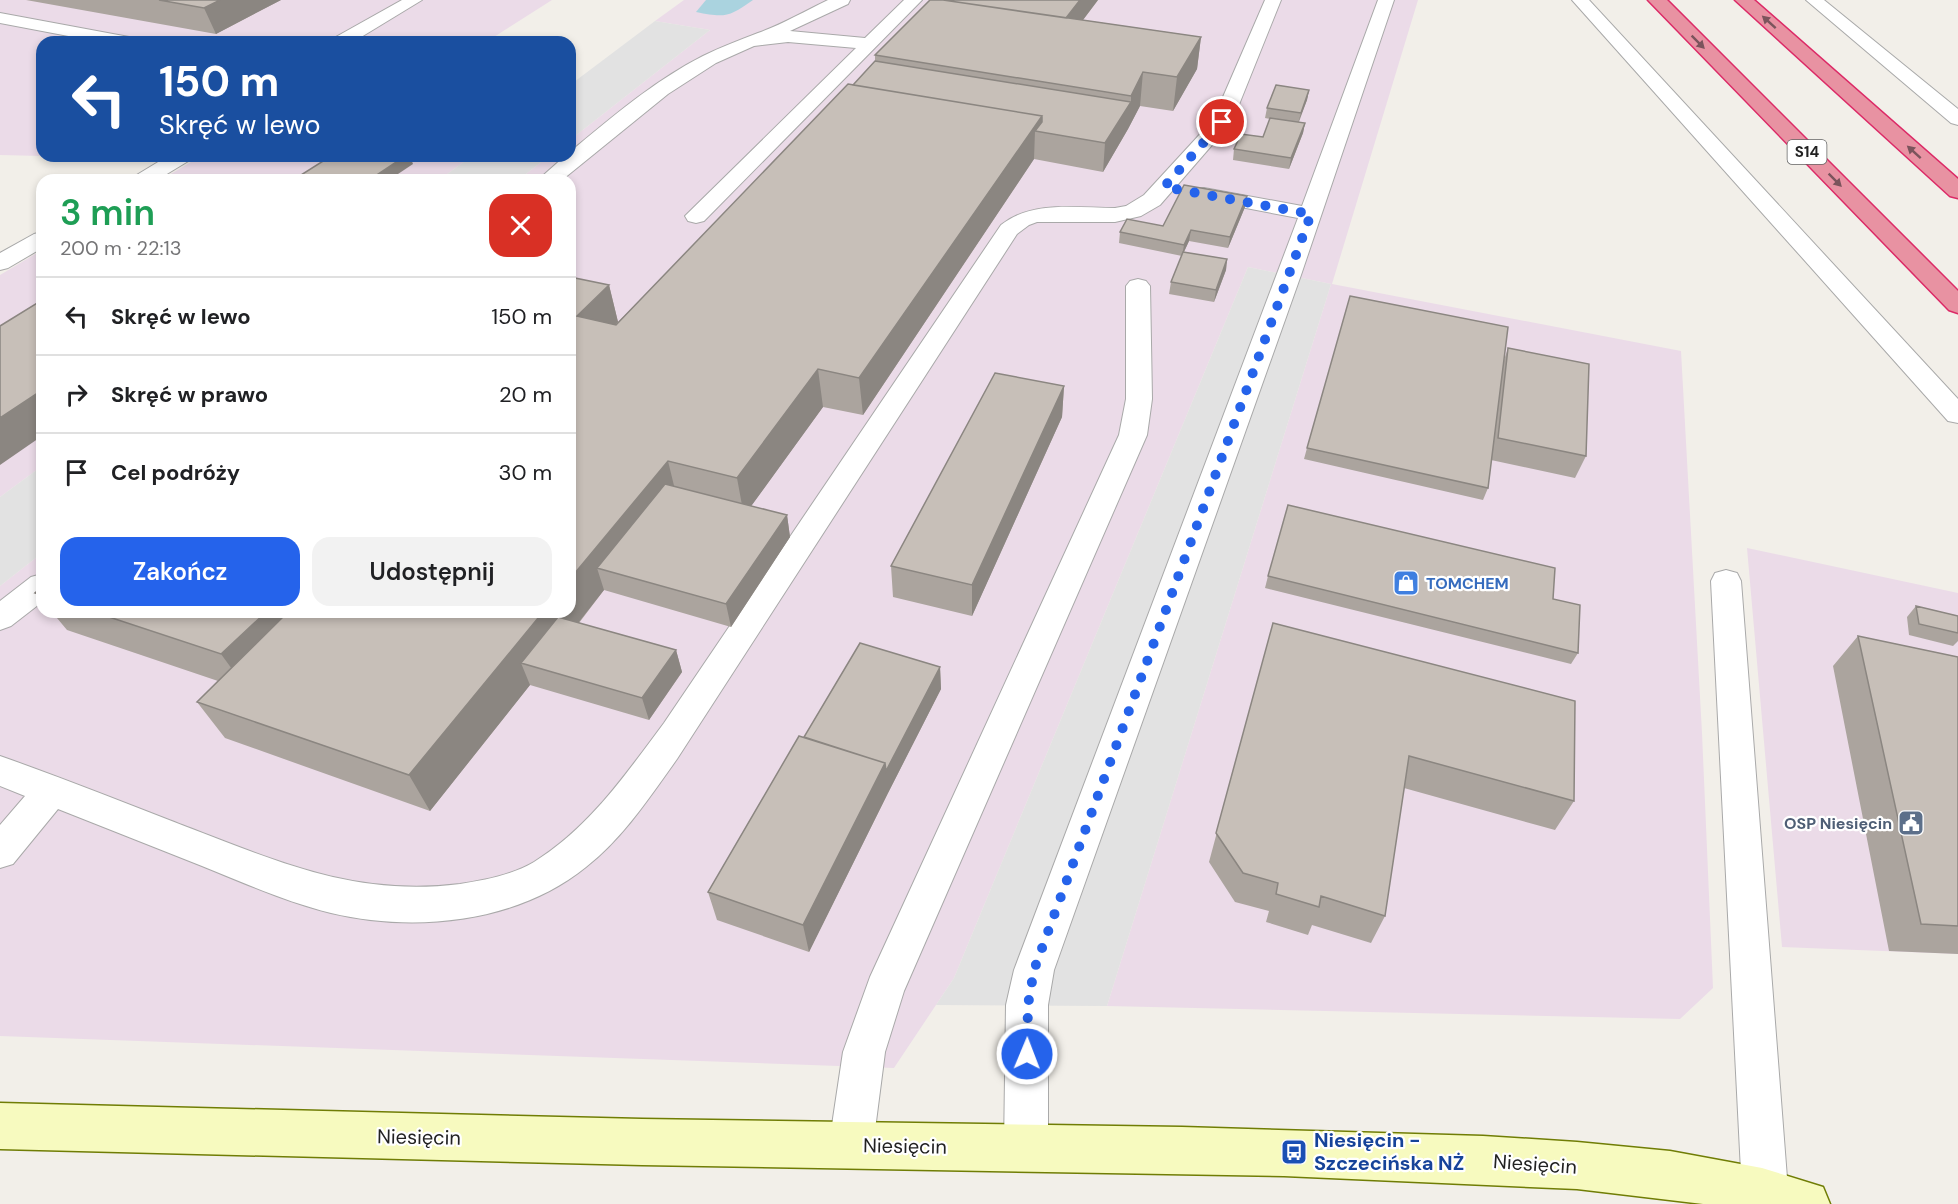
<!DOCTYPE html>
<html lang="pl">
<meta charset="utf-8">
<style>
:root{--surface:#fff;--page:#f2f2f2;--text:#202124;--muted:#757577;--line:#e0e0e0;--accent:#2563eb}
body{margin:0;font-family:"DM Sans",sans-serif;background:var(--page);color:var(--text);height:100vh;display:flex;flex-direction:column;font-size:22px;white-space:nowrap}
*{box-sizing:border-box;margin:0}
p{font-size:20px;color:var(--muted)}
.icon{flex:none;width:33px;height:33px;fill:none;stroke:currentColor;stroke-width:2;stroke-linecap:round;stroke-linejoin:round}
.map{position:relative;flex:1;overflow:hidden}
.panel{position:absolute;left:36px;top:174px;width:540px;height:444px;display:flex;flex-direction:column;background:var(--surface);border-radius:18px;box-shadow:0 3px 9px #0003}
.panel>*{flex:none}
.hud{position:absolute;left:36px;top:36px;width:540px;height:126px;border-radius:18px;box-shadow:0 3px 9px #0003;background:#1a4fa0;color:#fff;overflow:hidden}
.pin{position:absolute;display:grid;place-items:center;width:51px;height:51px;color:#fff;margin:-26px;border:3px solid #fff;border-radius:50%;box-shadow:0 2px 6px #0007}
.me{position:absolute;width:66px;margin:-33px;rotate:1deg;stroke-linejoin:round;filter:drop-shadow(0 0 4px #0008)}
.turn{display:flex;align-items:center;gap:21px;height:126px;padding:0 24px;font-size:27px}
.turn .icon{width:78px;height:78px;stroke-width:2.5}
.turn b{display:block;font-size:42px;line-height:51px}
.round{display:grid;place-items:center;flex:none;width:63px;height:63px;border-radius:18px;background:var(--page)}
.summary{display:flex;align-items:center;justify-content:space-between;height:102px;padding:0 24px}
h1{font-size:36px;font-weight:600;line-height:45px;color:#1e9e55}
.cta{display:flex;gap:12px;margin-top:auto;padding:12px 24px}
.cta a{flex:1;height:69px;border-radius:18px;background:var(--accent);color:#fff;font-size:24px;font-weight:600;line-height:69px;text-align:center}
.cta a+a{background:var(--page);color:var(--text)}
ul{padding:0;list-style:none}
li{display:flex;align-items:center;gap:18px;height:78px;padding:0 24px;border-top:2px solid var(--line)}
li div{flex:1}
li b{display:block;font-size:22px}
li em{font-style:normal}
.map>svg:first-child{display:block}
</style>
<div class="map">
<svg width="1958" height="1204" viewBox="0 0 1958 1204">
<rect width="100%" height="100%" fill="#f2efe9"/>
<path fill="#ebdbe8" d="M0 0H552L486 42H42V156L0 155Z
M684 0H1418L1332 284 1681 351 1702 733 1713 988 1680 1019 1107 1006 1331 284 1248 267 954 978 894 1068 0 1036V586L42 553V612H570V180H518L549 156H570V140L710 30 655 21Z
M201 156H472L439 180H161Z
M42 250V466L0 497V275Z
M1747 548 1958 593V954L1782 947Z"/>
<path fill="#e2e2e2" d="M655 21 710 30 570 140V85Z
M472 156H549L518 180H439Z
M1248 267 1331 284 1107 1006 936 1005 954 978Z
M42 466V553L0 586V497Z"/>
<path fill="#aad3df" d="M706 0H753C729 17 725 18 696 12Z"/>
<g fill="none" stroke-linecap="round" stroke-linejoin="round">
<g stroke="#a9a9a9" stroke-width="2">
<path id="lane" d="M402 0H422L353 42H331L334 38Z
M828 0H850L848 4 790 31 865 38 904 0H922L704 221 696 223 688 221 685 216 856 48 788 42 754 46 716 63 668 94 562 180H538L565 156H570V152C612 117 654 81 703 56 721 47 740 40 758 33 781 25 805 11 828 0Z
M1265 0H1281L1232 122 1160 205 1141 216 1115 222H1037L1029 225 1017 234 677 759C650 797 623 838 586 867 517 923 415 933 331 913 286 902 244 883 202 866 154 847 106 828 58 809L13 864 0 868V825L25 796 0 786V756C63 778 125 803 187 827 281 863 357 897 460 884 485 880 512 875 534 862 589 828 626 774 664 723L1001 225C1032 200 1077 208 1115 208L1126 206 1144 195 1213 120Z
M1378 0H1394L1301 275 1054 970 1048 1005V1148L1042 1164 1026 1170 1010 1164 1004 1148 1006 1005 1014 970 1298 218 1204 200 1196 199 1193 194 1196 189 1204 188 1302 206Z
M1572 0H1589L1958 399V423L1948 421Z
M1806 0H1824L1958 109V125L1951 123Z
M0 13 129 37 135 38 138 42H100L0 23Z
M168 156H193L190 160 157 180H131L135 176Z
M42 232V248L8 268 0 270V253L34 234Z
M1138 279 1146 281 1150 286 1152 399 1147 435 904 991 885 1052 873 1145 867 1161 851 1167 835 1161 829 1145 843 1052 870 977 1119 435 1126 399V286L1130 281Z
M1726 570 1737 573 1741 581 1788 1191 1783 1204H1747L1742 1191 1711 581 1715 573Z
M42 574V602L11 626 0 630V601L31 577Z"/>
</g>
<g stroke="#707d05" stroke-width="3">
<path id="secondary" d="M0 1103 642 1119 1182 1127 1483 1136 1577 1142 1670 1151 1762 1168 1823 1187 1830 1204H1703L1577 1189 1284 1176 642 1165 0 1149Z"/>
</g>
<g stroke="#dc2a67" stroke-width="3">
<path id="highway" d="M1648 0H1667L1958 291V313L1949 310Z
M1735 0H1754L1958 179V198L1950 196Z"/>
</g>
<use href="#lane" fill="#fff" fill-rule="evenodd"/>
<use href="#secondary" fill="#f7fabf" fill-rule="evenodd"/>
<use href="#highway" fill="#e892a2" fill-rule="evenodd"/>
</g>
<path fill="#aba49e" d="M26 0H281L216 34Z
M1098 0 1083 20 1201 37 1197 69 1173 111 1140 106 1128 129 1103 172 1034 159 863 415 823 407 751 506 787 515 790 537 731 627 604 590 579 623 676 650 682 672 649 720 530 685 430 811 225 738 197 702 218 681 67 630 52 612H570L609 285 618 322 853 85 875 61V55Z
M1309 90 1307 100 1299 122 1305 123 1303 133 1289 169 1233 160 1234 149 1263 137 1270 119 1265 118 1267 108Z
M1247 196 1245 207 1228 248 1189 241 1184 252 1227 259 1226 270 1214 302 1169 294 1171 282 1182 256 1119 243 1120 232 1163 226Z
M1508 348 1586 456 1575 478 1491 460 1488 488 1483 500 1304 459 1307 448 1504 360Z
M1064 386 1062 417 972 616 893 597 891 566Z
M1268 576 1553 599 1578 653 1571 664 1265 588Z
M42 587V601L35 593Z
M1916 606 1958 616V641L1953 646 1909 635 1907 617Z
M1273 623 1574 801 1555 830 1404 788 1385 916 1371 943 1312 925 1308 935 1266 922 1269 911 1235 902 1209 862Z
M1858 636 1958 657V954L1889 951 1833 666Z
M940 667 941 689 888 793 809 952 717 920 708 892 804 737Z"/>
<path fill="#8b8681" d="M220 0H281L216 34 204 8Z
M1080 0H1098L1061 49 1062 23Z
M1201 37 1197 69 1173 111 1177 77Z
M1143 72 1140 106 1128 129 1103 172 1105 143 1131 102V96Z
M1309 90 1307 100 1298 123 1301 113Z
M1042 116V132L1035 131 1034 159 863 415 859 378Z
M1305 123 1303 133 1289 169 1291 158Z
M405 156H410L413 164 389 180H369Z
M1247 196 1245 207 1228 248 1230 237Z
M1191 230 1189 241 1182 256 1184 245Z
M1227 259 1226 270 1214 302 1216 290Z
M609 285 618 322 588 353 577 316Z
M818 369 823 407 744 516 737 478Z
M1064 386 1062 417 972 616V585Z
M42 390V436L0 465V418Z
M668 461 677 498 597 568 604 590 542 669 521 663 530 685 430 811 409 775 543 612H570V579Z
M787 515 790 537 731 627 726 604Z
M266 612H327L248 691 221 654Z
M676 650 682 672 649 720 642 698Z
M940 667 941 689 888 793 809 952 803 925 885 763Z"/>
<path fill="#c7bfb8" stroke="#8b8681" stroke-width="1.5" d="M159 0H220L204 8Z
M930 0H943L1201 37 1177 77 1143 72 1131 96 875 55Z
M943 0H1080L1066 18Z
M875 61 1131 102 1105 143 1035 131 1042 122V116L853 85Z
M848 84 1042 116 859 378 818 369 737 478 668 461 570 579V277L609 285 577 316 616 325Z
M1276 85 1309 90 1301 113 1267 108Z
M1270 118 1305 123 1291 158 1234 149 1241 134 1263 137Z
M331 156H405L369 180H293Z
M1184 185 1247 196 1230 237 1191 230 1184 245 1120 232 1127 219 1163 226Z
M1183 252 1227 259 1216 290 1171 282Z
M1350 296 1508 327 1488 488 1307 448Z
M42 300V390L0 418V326Z
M1508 348 1589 364 1586 456 1498 438Z
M995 373 1064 386 972 585 891 566Z
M665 484 787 515 726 604 597 568Z
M1288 505 1555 568 1553 599 1580 605 1578 653 1268 576Z
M42 587V595L35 593Z
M1916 606 1958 616V633L1919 624Z
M94 612H266L221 654Z
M288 612H543L409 775 197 702Z
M558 617 676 650 642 698 521 663Z
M1273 623 1575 701 1574 801 1409 756 1385 916 1321 896 1319 907 1276 894 1278 883 1243 873 1216 833Z
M1858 636 1958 657V926L1921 924Z
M860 643 940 667 886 771 885 763 804 737Z
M799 736 885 763 803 925 708 892Z"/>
<defs><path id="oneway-solid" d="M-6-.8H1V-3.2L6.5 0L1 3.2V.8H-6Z" transform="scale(1.5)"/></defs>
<g fill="#7b545c">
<use href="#oneway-solid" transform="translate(1769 22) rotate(-138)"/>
<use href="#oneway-solid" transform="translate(1698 42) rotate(45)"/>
<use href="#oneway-solid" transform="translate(1914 152) rotate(-138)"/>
<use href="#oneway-solid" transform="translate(1835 180) rotate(45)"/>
</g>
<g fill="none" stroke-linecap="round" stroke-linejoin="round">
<path stroke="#2563eb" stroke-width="10" stroke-dasharray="0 18" d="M1027 1054 1028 1005 1034 970 1311 214 1164 187 1222 122"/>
</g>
<defs>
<g id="shop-square" transform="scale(1.35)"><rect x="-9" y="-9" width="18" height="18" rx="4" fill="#3f7fe0" stroke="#fff"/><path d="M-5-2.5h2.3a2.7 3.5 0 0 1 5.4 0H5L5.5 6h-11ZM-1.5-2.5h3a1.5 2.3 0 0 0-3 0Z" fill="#fff"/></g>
<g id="civic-square" transform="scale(1.35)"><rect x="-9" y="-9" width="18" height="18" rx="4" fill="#5c6f8a" stroke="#fff"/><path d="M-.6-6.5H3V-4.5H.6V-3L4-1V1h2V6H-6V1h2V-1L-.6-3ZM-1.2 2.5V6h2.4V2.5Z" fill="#fff"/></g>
<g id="bus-square" transform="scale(1.35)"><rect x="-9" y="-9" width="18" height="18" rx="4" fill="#1a4fb4" stroke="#fff"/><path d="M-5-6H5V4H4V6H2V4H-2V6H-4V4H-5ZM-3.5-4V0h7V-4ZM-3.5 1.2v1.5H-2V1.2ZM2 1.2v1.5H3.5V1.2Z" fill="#fff"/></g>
</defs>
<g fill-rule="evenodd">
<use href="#shop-square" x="1406" y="583"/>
<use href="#civic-square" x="1911" y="823"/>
<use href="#bus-square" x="1294" y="1152"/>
</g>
<g text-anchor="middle" stroke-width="4.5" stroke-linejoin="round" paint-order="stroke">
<rect fill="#fff" stroke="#646464" stroke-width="1.5" x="1787.5" y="140" width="39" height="24" rx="4.5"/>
<g font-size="15" font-weight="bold" fill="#222">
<text x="1807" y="157">S14</text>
</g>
<g font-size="16" font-weight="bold" fill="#366cbe" stroke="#fff" text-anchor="start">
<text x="1426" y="589">TOMCHEM</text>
</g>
<g font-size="16" font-weight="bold" fill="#4e5e75" stroke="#fff" text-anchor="end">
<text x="1892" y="829">OSP Niesięcin</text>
</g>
<g font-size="20" fill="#222" stroke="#fff">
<text transform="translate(419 1137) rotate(1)" y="7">Niesięcin</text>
<text transform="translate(905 1146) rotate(1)" y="7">Niesięcin</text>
<text transform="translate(1535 1164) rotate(4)" y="7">Niesięcin</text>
</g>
<g font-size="20" font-weight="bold" fill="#164399" stroke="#fff" text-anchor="start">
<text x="1314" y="1147">Niesięcin -<tspan x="1314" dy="23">Szczecińska NŻ</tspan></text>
</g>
</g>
</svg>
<div class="pin" style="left:1222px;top:122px;background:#d93025"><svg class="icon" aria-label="arrive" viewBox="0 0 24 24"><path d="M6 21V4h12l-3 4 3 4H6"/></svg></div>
<svg class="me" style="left:1027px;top:1054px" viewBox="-20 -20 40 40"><circle r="17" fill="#2563eb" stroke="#fff" stroke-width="3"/><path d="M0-11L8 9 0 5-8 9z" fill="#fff"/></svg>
<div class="hud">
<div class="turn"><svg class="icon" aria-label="left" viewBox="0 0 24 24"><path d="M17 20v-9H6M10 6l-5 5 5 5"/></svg><div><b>150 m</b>Skręć w lewo</div></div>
</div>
<section class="panel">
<div class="summary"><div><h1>3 min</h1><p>200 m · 22:13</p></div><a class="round" style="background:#d93025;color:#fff"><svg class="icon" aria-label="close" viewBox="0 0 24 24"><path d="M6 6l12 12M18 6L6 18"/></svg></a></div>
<ul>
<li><svg class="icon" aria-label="left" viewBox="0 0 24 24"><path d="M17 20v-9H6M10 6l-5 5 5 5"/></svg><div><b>Skręć w lewo</b></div><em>150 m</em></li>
<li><svg class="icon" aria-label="right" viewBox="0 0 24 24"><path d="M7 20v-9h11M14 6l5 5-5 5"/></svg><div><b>Skręć w prawo</b></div><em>20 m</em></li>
<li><svg class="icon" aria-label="arrive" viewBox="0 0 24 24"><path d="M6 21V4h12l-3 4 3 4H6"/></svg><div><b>Cel podróży</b></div><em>30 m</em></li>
</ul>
<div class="cta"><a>Zakończ</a><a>Udostępnij</a></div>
</section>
</div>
